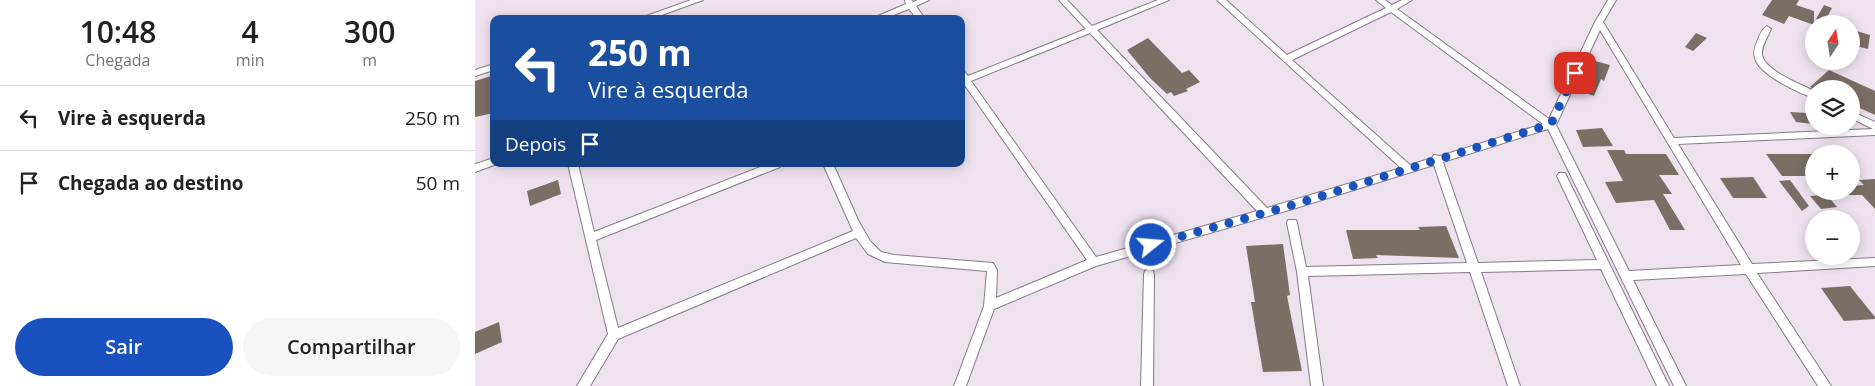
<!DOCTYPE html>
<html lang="pt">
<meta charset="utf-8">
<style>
:root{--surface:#fff;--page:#f6f6f6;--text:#202124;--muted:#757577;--line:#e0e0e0;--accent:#1952be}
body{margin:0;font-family:"Open Sans",sans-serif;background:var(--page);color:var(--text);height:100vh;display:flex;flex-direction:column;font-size:19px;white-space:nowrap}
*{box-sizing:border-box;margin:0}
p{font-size:16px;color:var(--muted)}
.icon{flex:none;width:28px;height:28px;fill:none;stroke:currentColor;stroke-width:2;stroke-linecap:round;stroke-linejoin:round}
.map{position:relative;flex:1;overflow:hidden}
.details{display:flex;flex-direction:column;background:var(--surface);width:475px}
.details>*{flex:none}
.top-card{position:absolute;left:15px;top:15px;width:475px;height:152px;border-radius:10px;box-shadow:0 2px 12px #0003;background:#1a4fa0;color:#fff;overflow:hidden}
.needle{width:32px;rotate:12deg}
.fabs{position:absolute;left:1330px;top:15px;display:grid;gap:10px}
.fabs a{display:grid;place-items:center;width:55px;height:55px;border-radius:50%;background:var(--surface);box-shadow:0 2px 12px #0003;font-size:25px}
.pin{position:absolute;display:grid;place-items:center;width:42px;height:42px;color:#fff;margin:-21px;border-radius:10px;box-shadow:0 2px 8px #0006}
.me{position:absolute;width:55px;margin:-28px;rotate:73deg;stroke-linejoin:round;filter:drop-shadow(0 0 4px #0008)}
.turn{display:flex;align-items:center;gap:18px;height:105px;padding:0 15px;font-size:22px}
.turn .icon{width:65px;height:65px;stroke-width:2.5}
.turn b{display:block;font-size:35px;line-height:42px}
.then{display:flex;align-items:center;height:48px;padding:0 15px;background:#0003;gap:10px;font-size:19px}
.eta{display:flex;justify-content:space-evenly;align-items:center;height:85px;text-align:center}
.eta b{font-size:30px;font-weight:600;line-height:35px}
.cta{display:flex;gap:10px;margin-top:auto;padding:10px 15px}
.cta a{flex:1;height:58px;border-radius:30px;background:var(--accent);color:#fff;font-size:20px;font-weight:600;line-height:58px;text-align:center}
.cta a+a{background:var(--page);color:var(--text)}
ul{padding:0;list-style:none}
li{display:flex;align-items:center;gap:15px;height:65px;padding:0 15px;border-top:1px solid var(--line)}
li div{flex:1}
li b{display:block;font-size:19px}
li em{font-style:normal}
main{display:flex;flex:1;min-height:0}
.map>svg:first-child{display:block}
</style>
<main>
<section class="details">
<div class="eta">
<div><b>10:48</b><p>Chegada</p></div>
<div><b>4</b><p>min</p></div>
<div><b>300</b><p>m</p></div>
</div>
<ul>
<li><svg class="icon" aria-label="left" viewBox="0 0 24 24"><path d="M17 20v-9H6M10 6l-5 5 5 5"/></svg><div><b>Vire à esquerda</b></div><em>250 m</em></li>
<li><svg class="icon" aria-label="arrive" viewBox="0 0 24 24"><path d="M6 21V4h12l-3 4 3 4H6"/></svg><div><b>Chegada ao destino</b></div><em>50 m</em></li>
</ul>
<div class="cta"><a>Sair</a><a>Compartilhar</a></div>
</section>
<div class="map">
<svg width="1400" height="386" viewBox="0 0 1400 386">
<rect width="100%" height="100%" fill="#eee2ef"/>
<path fill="#7b6e65" d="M1297 0H1324L1321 5 1339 11V25L1314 16 1309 24 1287 15Z
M1349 5 1357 8 1350 21 1341 19Z
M1378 30 1395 35 1393 49 1376 45Z
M1221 33 1232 38 1218 51 1210 47Z
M673 38 707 73 714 70 725 82 711 89 713 91 699 96 696 92 692 94 675 78 652 50Z
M1120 61 1135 65 1129 81 1126 79 1119 96 1105 91Z
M1354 70 1400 91V115L1376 104V89H1339L1335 87Z
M19 75V113L0 117V81Z
M1315 112 1333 113 1338 124 1321 122Z
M1127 128 1138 146 1108 147 1101 130Z
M1132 150H1149L1151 154H1191L1204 175H1184L1197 194H1188L1210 230H1195L1179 200 1141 203 1130 182 1148 181Z
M1291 154H1339V176H1307Z
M1278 177 1292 198H1258L1245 178Z
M1400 179V209L1387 195H1361V191H1376V186L1389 185 1384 180Z
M83 180 86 194 55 206 52 191Z
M1315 180 1334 206 1327 211 1304 181Z
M1352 195 1362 207 1346 209 1335 196Z
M971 226 984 258 901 255 903 258 878 259 871 230H945L943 227Z
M808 244 815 295 812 296 827 371 788 372 776 302H780L771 246Z
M1375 286 1400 317V319L1369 321 1346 288Z
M24 322 27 342 0 354V332Z"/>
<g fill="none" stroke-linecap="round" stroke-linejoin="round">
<g stroke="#857b86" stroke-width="2">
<path id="street" d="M216 0H228L176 19H163Z
M430 0H436L438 2 443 0H454L441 6 450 19H442L434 9 408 19H396L431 4Z
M584 0H592L617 26 683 0H694L622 30 792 208 926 168 742 0H751L812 55 911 8 901 0H910L917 5 927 0H937L922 9 1074 119 1120 22 1133 0H1141L1128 22 1199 138 1398 129 1376 118V111L1400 122V135L1203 144 1277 264 1400 258V266L1282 273 1356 386H1343L1271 274 1158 280 1211 386H1199L1073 129 968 162 1003 263 1122 260 1082 176 1084 173H1090L1194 386H1182L1126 269 1006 272 1045 386H1033L995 272 833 276 848 386H836L822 272 812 223 813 220H821L822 223 831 267 992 263 959 165 821 208 621 266 519 309 491 386H479L509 306 512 271 410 262 393 254 381 238 143 339 115 386H102L133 334 93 164H103L119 232 293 164H307L305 167 121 240 143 328 378 231 348 164H358L384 222 395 241 406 252 419 255 518 263 522 270 521 298 612 260 489 84 486 85V70L489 71 493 76 611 29ZM916 12 1068 124 965 156 959 155 957 158 935 165 817 60ZM1125 30 1266 265 1154 271 1081 125ZM615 33 782 211 621 257 496 81Z
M1292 26 1296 29C1293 37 1286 46 1287 55 1290 71 1326 84 1339 91V98C1323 93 1288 76 1281 61 1278 54 1279 48 1282 42 1284 36 1287 29 1292 26Z
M19 64V70L0 76V70Z
M19 158V164H22L0 172V164Z
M674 269 678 271 679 274 678 386H666L669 274 670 271Z"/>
</g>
<use href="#street" fill="#fff" fill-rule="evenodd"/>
</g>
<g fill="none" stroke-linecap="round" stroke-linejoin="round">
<path stroke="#1952be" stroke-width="9" stroke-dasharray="0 16.2" d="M676 245 821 204 1076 124 1100 73"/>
</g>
</svg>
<div class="fabs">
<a><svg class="needle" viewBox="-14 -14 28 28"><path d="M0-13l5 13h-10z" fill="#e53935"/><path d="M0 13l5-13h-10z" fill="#757577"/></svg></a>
<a><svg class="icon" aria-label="layers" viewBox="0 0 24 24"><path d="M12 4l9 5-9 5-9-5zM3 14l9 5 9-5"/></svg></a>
<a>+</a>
<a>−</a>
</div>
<div class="pin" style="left:1100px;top:73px;background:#d93025"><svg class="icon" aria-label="arrive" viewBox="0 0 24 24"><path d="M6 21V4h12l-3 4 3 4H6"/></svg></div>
<svg class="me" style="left:676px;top:245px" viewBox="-20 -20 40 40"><circle r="17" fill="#1952be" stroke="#fff" stroke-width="3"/><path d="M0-11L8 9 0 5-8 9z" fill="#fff"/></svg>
<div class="top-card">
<div class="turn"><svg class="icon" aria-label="left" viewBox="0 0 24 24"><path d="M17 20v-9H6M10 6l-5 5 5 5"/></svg><div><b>250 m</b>Vire à esquerda</div></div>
<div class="then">Depois<svg class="icon" aria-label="arrive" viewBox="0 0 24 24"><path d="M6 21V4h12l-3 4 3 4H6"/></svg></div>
</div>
</div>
</main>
